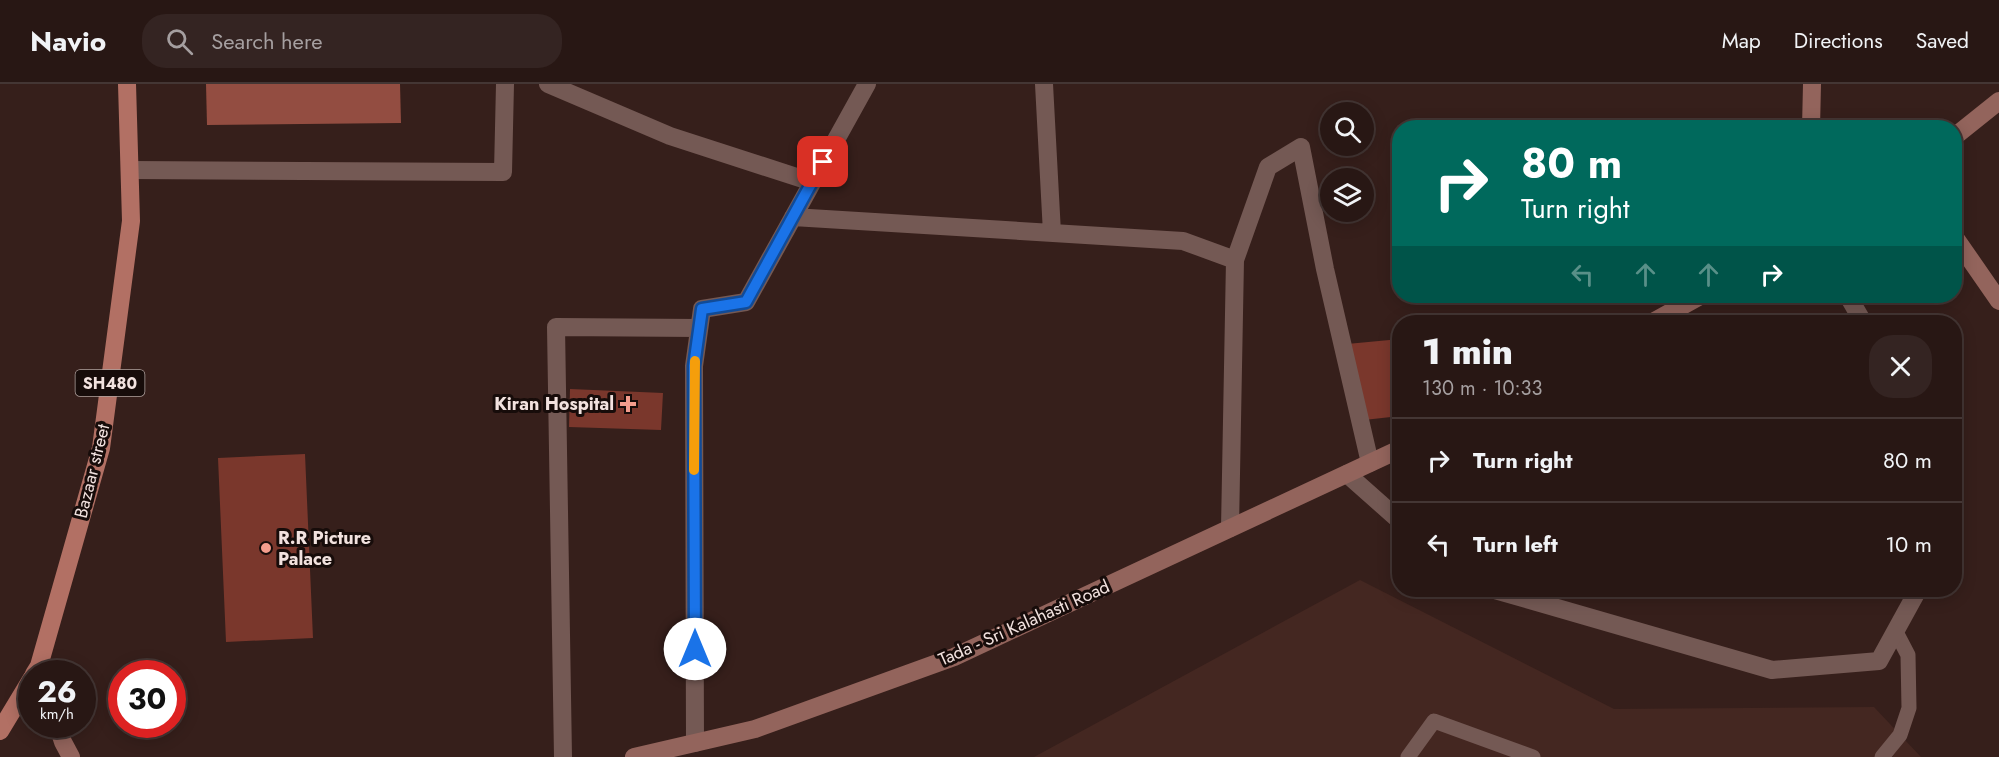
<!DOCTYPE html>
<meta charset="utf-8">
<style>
:root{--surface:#281714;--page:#342422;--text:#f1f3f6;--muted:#a59fa0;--line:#443634}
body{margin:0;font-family:Jost,sans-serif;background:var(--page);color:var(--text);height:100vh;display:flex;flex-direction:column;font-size:22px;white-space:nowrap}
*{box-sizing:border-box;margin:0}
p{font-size:20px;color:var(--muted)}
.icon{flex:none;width:33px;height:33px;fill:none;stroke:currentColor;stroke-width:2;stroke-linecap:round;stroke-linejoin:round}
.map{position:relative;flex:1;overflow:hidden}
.details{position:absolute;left:1392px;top:231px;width:570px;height:282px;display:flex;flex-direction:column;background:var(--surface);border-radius:24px;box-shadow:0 3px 15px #0003,0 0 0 2px var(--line)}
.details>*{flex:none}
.banner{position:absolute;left:1392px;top:36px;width:570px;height:183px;border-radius:24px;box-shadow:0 3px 15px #0003,0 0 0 2px var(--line);background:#00695c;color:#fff;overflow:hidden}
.tools{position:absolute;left:1320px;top:18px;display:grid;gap:12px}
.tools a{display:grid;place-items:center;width:54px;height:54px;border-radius:50%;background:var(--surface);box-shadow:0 3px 15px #0003,0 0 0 2px var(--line);font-size:30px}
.speed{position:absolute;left:18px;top:576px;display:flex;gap:12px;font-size:30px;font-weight:700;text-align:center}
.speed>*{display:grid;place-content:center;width:78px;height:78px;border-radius:50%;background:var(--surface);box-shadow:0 3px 15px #0003,0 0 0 2px var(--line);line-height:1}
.speed small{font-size:15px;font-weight:400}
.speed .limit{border:9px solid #d22;background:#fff;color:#111}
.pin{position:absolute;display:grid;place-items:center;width:51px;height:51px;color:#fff;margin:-26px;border-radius:12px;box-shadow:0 3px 9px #0006}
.me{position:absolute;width:66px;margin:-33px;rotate:0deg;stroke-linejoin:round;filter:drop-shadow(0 0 4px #0008)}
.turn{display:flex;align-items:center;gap:21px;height:126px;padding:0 30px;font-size:27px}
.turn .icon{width:78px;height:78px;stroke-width:2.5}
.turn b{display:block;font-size:42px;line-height:51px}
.lanes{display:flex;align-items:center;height:57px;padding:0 30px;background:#0003;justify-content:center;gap:30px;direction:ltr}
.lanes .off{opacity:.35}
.round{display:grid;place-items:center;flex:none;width:63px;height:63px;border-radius:24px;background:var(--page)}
.summary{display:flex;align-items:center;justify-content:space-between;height:102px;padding:0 30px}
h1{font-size:36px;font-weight:800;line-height:45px}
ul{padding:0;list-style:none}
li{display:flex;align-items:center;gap:18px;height:84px;padding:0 30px;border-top:2px solid var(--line)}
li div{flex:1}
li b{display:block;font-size:22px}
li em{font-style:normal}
header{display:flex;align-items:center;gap:36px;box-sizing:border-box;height:84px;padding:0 30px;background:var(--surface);border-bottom:2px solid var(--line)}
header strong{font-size:28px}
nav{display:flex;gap:33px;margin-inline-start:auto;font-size:21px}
.search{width:420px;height:54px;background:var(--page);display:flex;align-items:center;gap:15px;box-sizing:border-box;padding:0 21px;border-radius:24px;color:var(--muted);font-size:22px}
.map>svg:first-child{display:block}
</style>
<header>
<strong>Navio</strong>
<div class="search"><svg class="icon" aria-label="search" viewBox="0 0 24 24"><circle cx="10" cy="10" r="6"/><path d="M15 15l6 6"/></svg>Search here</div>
<nav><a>Map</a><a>Directions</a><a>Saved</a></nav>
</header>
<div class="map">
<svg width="1999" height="673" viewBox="0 0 1999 673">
<rect width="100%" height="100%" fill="#361f1b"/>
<path fill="#442721" d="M1360 496 1614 625 1874 623 1921 673H1034Z"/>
<path fill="#934d41" d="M206 0H400L401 39 207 41Z"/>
<path fill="#7a372c" d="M1400 255V332L1355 337 1347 260Z
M570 305 663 309 661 346 569 343Z
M305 370 313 554 226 558 218 374Z"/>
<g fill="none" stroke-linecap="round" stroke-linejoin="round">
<path stroke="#745954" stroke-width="15" d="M1408 673 1434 637 1533 673
M1882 673 1900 651 1909 624 1908 571 1896 548"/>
<path stroke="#745954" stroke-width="18" d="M548 0 670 52 812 98
M1044 0 1052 149
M130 86 503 88 505 0
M793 133 1183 157 1235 176 1230 444
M1235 176 1268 83 1301 63 1325 185 1370 379
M1848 212 1863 238
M1347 390 1400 437
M1495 506 1772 586 1879 577 1918 506
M695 659 694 282 702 225 746 218 867 0
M563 673 556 243 699 244"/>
<path stroke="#93645c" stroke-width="18" d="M1811 44 1812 0
M1954 53 1999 17
M1954 152 1999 217
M1653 238 1700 212
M57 640 63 658 71 673
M634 673 755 645 954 573 1400 365"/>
<path stroke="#b27064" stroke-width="18" d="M34 590 39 582 101 364 131 137 127 0
M0 647 32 594"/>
</g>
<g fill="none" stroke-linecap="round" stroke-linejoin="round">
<g stroke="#114b97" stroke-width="15">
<path id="route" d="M695 565 694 282 702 225 746 218 823 78"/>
</g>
<use href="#route" stroke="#1a73e8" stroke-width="10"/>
<path stroke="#f59e0b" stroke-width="10" d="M694 386 695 277"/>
</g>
<g fill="#f49d8d" stroke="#170c0a" stroke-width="2">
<path d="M625 311h6v6h6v6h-6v6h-6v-6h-6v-6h6z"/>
<circle cx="266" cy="464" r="6"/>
</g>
<g text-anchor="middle" stroke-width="6" stroke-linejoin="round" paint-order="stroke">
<rect fill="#170c0a" stroke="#b0a29f" stroke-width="1.5" x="75.5" y="286" width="69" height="26" rx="4.5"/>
<g font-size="16" font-weight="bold" fill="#f2e2df">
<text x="110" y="305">SH480</text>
</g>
<g font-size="18" font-weight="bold" fill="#f2e2df" stroke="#170c0a" text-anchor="end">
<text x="614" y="326">Kiran Hospital</text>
<text x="278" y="460" text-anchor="start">R.R Picture<tspan x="278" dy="21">Palace</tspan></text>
</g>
<g font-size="18" fill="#f2e2df" stroke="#170c0a">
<text transform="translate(92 387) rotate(-76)" y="6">Bazaar street</text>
<text transform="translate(1024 539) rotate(-24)" y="6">Tada - Sri Kalahasti Road</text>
</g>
</g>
</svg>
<div class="tools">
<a><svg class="icon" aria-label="search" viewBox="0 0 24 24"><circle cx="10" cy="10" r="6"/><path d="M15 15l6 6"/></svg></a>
<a><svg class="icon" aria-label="layers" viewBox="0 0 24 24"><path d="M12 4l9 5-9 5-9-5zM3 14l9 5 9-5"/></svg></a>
</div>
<div class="speed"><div>26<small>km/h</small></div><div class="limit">30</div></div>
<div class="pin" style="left:823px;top:78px;background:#d93025"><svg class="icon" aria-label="arrive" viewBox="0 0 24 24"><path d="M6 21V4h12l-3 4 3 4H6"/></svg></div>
<svg class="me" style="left:695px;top:565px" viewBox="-20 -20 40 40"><circle r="19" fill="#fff"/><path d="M0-13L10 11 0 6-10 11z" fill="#1a73e8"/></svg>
<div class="banner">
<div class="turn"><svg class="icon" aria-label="right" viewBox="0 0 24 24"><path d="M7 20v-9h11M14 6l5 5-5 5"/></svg><div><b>80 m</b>Turn right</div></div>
<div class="lanes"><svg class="icon off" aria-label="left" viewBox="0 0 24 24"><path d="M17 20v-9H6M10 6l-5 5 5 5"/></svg><svg class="icon off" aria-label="ahead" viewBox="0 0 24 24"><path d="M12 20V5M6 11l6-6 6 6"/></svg><svg class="icon off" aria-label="ahead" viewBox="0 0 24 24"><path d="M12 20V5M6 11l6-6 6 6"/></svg><svg class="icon" aria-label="right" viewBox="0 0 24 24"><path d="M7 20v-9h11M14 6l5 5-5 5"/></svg></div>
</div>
<section class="details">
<div class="summary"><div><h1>1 min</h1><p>130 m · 10:33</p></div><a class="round"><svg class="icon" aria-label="close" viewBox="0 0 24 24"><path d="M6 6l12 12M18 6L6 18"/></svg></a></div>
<ul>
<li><svg class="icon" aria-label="right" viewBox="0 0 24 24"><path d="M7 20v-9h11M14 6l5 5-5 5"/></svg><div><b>Turn right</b></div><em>80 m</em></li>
<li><svg class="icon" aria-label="left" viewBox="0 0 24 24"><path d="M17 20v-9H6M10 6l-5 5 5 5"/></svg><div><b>Turn left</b></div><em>10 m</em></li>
</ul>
</section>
</div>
